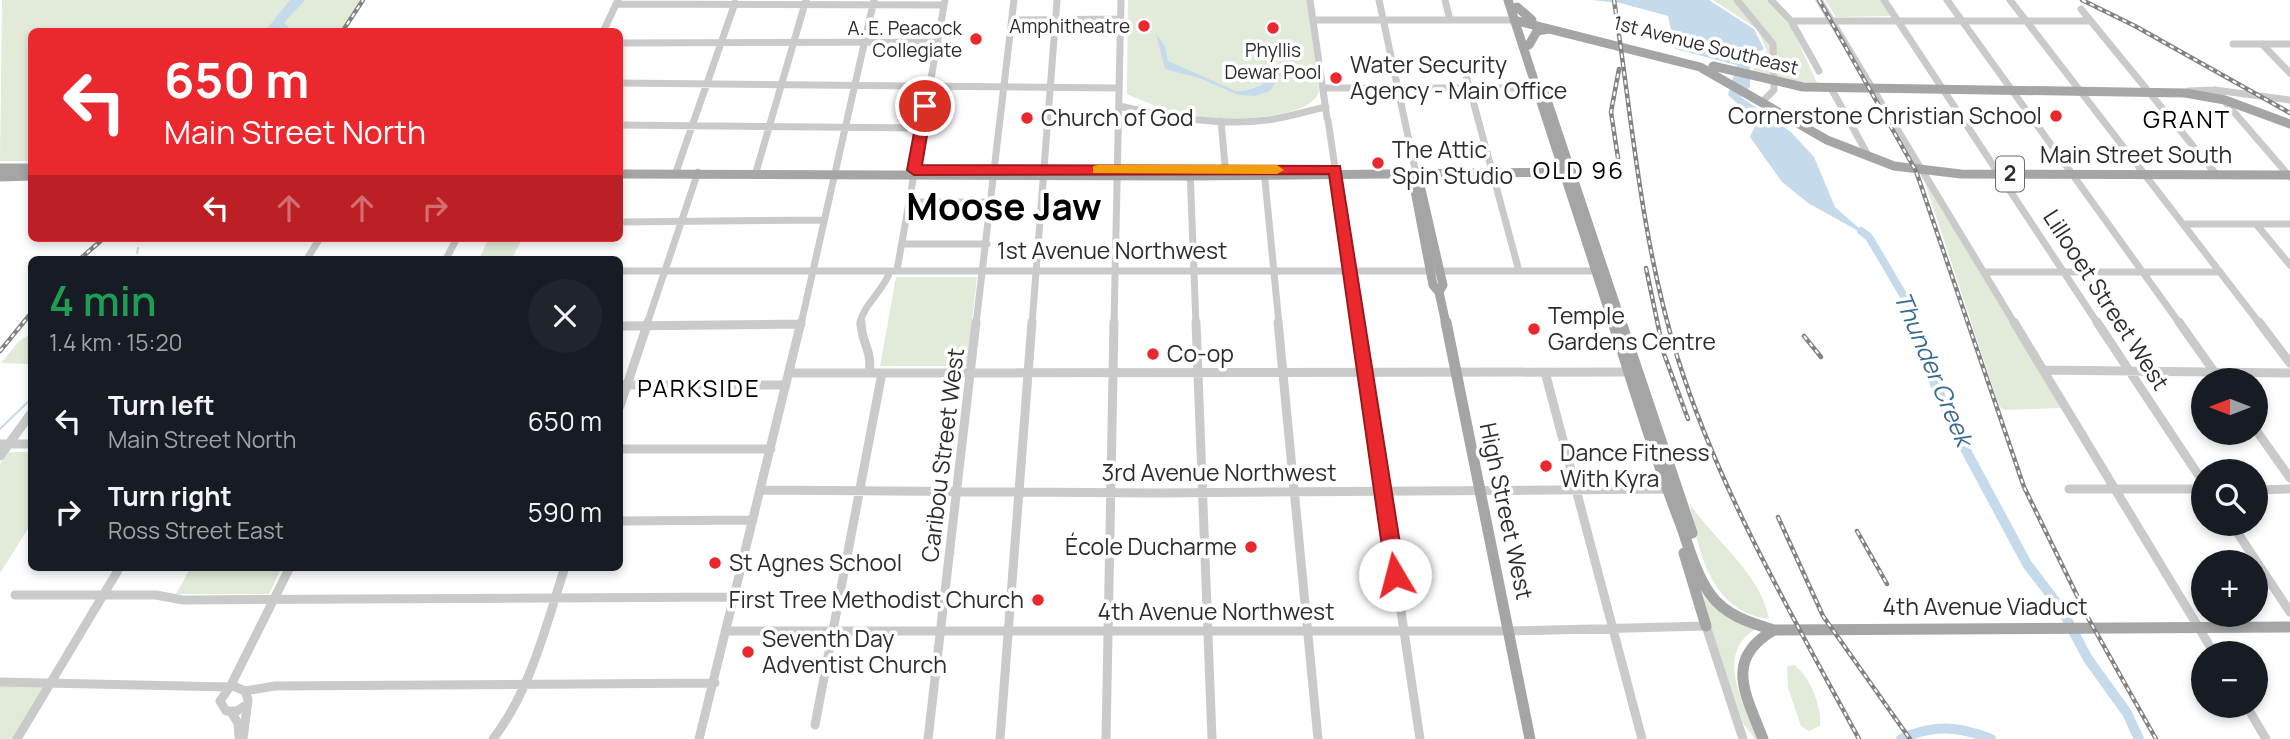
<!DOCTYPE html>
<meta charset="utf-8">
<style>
:root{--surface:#171b24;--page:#20242c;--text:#f1f3f6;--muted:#9ea1a6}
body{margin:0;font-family:Manrope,sans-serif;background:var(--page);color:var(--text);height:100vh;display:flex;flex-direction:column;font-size:26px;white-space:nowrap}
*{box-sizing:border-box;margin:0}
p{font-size:23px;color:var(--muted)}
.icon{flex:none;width:38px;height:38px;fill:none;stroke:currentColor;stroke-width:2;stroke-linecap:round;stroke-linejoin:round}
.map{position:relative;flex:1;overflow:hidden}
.side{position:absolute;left:28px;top:256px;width:595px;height:315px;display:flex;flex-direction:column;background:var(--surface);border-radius:10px;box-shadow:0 4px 10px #0003}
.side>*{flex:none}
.guide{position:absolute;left:28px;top:28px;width:595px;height:214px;border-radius:10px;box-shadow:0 4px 10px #0003;background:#eb282d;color:#fff;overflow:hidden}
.needle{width:46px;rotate:270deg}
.controls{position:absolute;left:2191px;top:368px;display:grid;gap:14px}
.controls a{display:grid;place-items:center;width:77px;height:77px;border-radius:50%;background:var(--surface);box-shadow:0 4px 10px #0003;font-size:35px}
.pin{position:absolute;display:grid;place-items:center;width:60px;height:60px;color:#fff;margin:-30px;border:4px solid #fff;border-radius:50%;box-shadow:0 2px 7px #0007}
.me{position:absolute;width:77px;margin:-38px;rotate:352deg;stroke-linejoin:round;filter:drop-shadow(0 0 5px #0008)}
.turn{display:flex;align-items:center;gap:24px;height:147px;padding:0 21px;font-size:32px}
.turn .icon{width:91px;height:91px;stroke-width:2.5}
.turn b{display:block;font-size:49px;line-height:60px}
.lanes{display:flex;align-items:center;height:66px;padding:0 21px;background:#0003;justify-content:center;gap:35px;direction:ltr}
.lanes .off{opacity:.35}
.round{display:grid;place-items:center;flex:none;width:74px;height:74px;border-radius:37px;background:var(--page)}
.overview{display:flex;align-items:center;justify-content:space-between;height:119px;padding:0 21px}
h1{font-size:42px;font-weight:600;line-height:52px;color:#1e9e55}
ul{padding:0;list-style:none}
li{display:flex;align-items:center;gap:21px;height:91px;padding:0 21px}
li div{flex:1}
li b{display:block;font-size:26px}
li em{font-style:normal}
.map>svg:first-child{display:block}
</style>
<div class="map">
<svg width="2290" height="739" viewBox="0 0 2290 739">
<rect width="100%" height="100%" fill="#fff"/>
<path fill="#e2ebda" d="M2 0H361L341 31 32 32 31 161H0Z
M1128 0H1307L1319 91C1312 121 1220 121 1194 116 1170 112 1149 104 1127 94Z
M1713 0H1766L1792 28 1818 85 1753 73 1756 59 1767 51 1757 29Z
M1825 0H1882L1893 16 1836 17Z
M1922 174 2062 408 2004 410 1999 406Z
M489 238H522L512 259H479Z
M896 277H977L967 366H880Z
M31 334V364L1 363 19 341Z
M8 452H31V524L0 573V464Z
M1690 504C1715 541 1761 574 1769 619 1712 612 1698 553 1690 504Z
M191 567H282L269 594H176Z
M1693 578 1705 598 1716 609 1754 630C1714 656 1745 706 1759 739H1755L1743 723Z
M1794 665C1810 676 1822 707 1820 726L1809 731 1801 726 1788 688 1787 666Z
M0 685H47L14 739H0Z"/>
<path fill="#c5dbec" d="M290 0H305L284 23 289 27 284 31H265Z
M1592 0H1709L1754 29 1764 49 1750 57V87L1741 97 1791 132 1814 157 1835 207 1869 237 1808 203 1782 182 1750 137 1757 122 1728 95 1737 65 1675 49 1668 16 1620 3Z
M1156 34 1165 46 1168 61 1236 91H1244L1260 86 1270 78 1280 67 1292 44 1298 42 1301 44 1270 91 1255 96 1238 95 1202 79 1165 69Z"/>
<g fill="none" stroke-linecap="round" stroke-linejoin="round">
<path stroke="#c5dbec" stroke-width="2" d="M137 253 138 248
M0 429 32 398"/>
<path stroke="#c5dbec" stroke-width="8" d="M1861 231 1869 237 1912 310 1914 324"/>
<path stroke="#c5dbec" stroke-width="10" d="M1914 322 1916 340 1955 430 2027 564 2062 610 2088 659 2127 713 2139 739
M1901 739C1933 724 1959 726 1991 739"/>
<path stroke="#cacaca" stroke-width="7" d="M1310 0 1327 118
M1379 0 1415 169
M1445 0 1450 20
M1737 0 1773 44 1774 90 1763 101
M1771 0 1791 21 1819 71
M1819 0 2015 324
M1884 0 2098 324
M1947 0 2180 324
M2010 0 2260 324
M616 4 944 5
M2081 9 2216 174
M1012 20 1120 19
M1313 20H1514
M1791 21H2089
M603 32 618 0
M620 43 938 42
M2233 44H2290
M2262 44 2290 73
M1462 60 1519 271
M620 83 1119 88
M1323 88H1543
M1831 88 1869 157
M2215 90 2290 177
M2189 91 2215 90 2290 100
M1119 106C1168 117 1217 126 1267 120 1287 118 1306 111 1326 107
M1328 120 1358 324
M1221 121 1226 176
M620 125 921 128
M1190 170 1196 324
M1264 170 1279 324
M676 172 735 3
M756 172 806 0
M909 202H992
M620 222 823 220
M2183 224H2290
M2256 224 2290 265
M902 244H987
M307 259 320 238
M446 259 457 238
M897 270 945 0
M620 271H1601
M1985 272H2220
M647 324 698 172
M801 324 874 0
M860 324C863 304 884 291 890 271
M976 324 1014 0
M1032 324 1057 0
M1114 324 1121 0"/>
<path stroke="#cacaca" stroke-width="9" d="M861 322C861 343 873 351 869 373
M1196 322 1212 739
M1278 322 1318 739
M1358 322 1420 739
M2014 322 2214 653
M2097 322 2203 482
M2179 322 2220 380
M2259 322 2290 363
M620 326 801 324
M2044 370 2290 373
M1545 372 1642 739
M790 373 1631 372
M620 385H786
M620 406 648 322
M2256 430 2290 478
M0 444H32
M620 449H771
M0 456 32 412
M2069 489H2203
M760 490 1157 493 1671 489
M2256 490 2290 489
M620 521 753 520
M2231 523 2290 612
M15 595H156L183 600 735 597
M727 631H1510L1706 626 1743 739
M0 682 229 687
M231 685 290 567
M245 691 275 686 715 683
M2246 705 2266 739
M231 712 238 723 239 738
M815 725 882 373
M17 739 120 567
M243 739 248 700 245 691 231 685 220 701 226 711H237L246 705
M493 739C531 690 546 625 565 567
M699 739 801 322
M928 739 976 322
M1000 739 1032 322
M1106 739 1114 322"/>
<path stroke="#a5a5a5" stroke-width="9" d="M1508 0 1613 324
M1517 7 1532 20
M1514 20 1700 67 1827 140 1894 166 1961 174 2290 175
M1529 45 1537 31 1549 29
M1713 66 1803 87 2185 93 2225 100 2290 124
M1545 94 1622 324
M0 168H32
M1414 172 1412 175 1433 285 1439 292 1446 324
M1417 172 1443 285 1439 292
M620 174 1190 176 1572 172
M0 177 32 176"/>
<path stroke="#a5a5a5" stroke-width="11" d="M1446 322 1530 739
M1613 322C1635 390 1655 459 1681 525 1689 548 1696 574 1710 594 1725 615 1750 623 1774 630L2290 627
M1621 322 1692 533
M1684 553 1706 626
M1763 739C1746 695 1723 659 1774 630"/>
<g stroke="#828282" stroke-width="4.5">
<path id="rail" d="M1614 0C1632 119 1641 240 1677 356 1719 491 1792 615 1859 739
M1819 0 1916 171 2024 487 2087 616 2156 739
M2082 0 2135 26 2290 113
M342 32 363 0
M1618 158 1611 112 1619 69
M80 259 104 238
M1646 268 1664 354 1688 419
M1804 336 1821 357
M0 351 32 312
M1778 517 1823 616 1910 739
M1857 531 1887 584"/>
</g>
<use href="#rail" stroke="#fff" stroke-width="2" stroke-dasharray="4.5" stroke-linecap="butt"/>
</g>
<path fill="#eb282d" stroke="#991a1d" stroke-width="2" d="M925 102 932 106 922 165 1340 166 1405 575 1402 581H1389L1386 575 1329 174 914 175 907 170 919 106Z"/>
<path fill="#f59e0b" d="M1098 165H1277L1284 170 1277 174 1093 173V166Z"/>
<g fill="#eb282d" stroke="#fff" stroke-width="2.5">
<circle cx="1144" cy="26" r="7"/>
<circle cx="1273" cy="28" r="7"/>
<circle cx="976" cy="39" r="7"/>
<circle cx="1336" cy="78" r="7"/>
<circle cx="2056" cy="116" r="7"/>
<circle cx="1027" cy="118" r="7"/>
<circle cx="1378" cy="163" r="7"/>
<circle cx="1534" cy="329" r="7"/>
<circle cx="1153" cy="354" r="7"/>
<circle cx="1546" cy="466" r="7"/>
<circle cx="1251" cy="547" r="7"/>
<circle cx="715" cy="563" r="7"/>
<circle cx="1038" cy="600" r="7"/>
<circle cx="748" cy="652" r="7"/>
</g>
<g text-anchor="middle" stroke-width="7" stroke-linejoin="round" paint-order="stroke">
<g font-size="19" fill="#2d2d2d" stroke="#fff" text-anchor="end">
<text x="1130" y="33">Amphitheatre</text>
<text x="962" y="35">A. E. Peacock<tspan x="962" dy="22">Collegiate</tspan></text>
<text x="1273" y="57" text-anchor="middle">Phyllis<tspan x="1273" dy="22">Dewar Pool</tspan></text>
</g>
<g font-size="19" fill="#2d2d2d" stroke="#fff">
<text transform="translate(1706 45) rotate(14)" y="7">1st Avenue Southeast</text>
</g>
<rect fill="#fff" stroke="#6c6c6c" stroke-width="2" x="1996" y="156.5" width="28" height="35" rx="5"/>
<g font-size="21" font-weight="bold" fill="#2d2d2d">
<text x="2010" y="181">2</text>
</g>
<g font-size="23" fill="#2d2d2d" stroke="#fff" text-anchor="start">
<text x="1350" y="73">Water Security<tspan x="1350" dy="26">Agency - Main Office</tspan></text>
<text x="2042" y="124" text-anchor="end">Cornerstone Christian School</text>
<text x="1041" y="126">Church of God</text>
<text x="1392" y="158">The Attic<tspan x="1392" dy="26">Spin Studio</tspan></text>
<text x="1548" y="324">Temple<tspan x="1548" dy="26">Gardens Centre</tspan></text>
<text x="1167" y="362">Co-op</text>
<text x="1560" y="461">Dance Fitness<tspan x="1560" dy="26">With Kyra</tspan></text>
<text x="1237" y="555" text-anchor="end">École Ducharme</text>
<text x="729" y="571">St Agnes School</text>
<text x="1024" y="608" text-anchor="end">First Tree Methodist Church</text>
<text x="762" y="647">Seventh Day<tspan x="762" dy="26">Adventist Church</tspan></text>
</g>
<g font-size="23" fill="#2d2d2d" stroke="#fff">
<text x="2136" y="163">Main Street South</text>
<text x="1112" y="259">1st Avenue Northwest</text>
<text transform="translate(2106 300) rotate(57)" y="8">Lillooet Street West</text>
<text transform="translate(943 455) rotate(-83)" y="8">Caribou Street West</text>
<text x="1219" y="481">3rd Avenue Northwest</text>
<text transform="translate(1506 511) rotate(78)" y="8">High Street West</text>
<text x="1985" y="615">4th Avenue Viaduct</text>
<text x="1216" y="620">4th Avenue Northwest</text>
</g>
<g font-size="24" letter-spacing="2" fill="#000" stroke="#fff">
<text x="2187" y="128">GRANT</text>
<text x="1579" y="179">OLD 96</text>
<text x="699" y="397">PARKSIDE</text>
</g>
<g font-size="24" font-style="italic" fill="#396b91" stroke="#fff">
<text transform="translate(1933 369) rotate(67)" y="8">Thunder Creek</text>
</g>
<g font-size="37" font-weight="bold" fill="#000" stroke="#fff">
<text x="1004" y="220">Moose Jaw</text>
</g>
</g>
</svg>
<div class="controls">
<a><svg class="needle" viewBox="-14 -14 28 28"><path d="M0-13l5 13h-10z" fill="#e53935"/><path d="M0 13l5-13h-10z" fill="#9ea1a6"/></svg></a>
<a><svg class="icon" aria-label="search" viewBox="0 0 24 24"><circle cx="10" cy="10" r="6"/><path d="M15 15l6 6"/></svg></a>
<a>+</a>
<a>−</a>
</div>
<div class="pin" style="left:925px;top:106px;background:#d93025"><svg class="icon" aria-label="arrive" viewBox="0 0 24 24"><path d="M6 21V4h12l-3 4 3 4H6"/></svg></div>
<svg class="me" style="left:1395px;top:575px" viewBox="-20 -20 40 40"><circle r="19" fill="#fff"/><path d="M0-13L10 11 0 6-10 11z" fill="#eb282d"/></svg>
<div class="guide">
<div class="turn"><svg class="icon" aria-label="left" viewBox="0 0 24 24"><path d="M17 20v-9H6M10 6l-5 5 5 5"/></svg><div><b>650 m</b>Main Street North</div></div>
<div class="lanes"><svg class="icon" aria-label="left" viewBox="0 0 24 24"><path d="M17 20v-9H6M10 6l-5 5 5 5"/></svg><svg class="icon off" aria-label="ahead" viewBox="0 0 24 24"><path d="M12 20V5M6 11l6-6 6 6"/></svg><svg class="icon off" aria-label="ahead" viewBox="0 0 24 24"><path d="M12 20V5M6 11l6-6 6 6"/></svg><svg class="icon off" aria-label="right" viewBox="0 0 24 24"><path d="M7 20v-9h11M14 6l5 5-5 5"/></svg></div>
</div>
<section class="side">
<div class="overview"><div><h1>4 min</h1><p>1.4 km · 15:20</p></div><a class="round"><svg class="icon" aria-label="close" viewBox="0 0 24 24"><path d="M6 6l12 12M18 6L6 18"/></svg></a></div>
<ul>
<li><svg class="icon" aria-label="left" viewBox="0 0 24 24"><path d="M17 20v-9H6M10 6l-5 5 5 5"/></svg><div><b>Turn left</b><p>Main Street North</p></div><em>650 m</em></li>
<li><svg class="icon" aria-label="right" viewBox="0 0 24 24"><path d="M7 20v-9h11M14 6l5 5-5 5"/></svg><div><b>Turn right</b><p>Ross Street East</p></div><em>590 m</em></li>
</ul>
</section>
</div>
